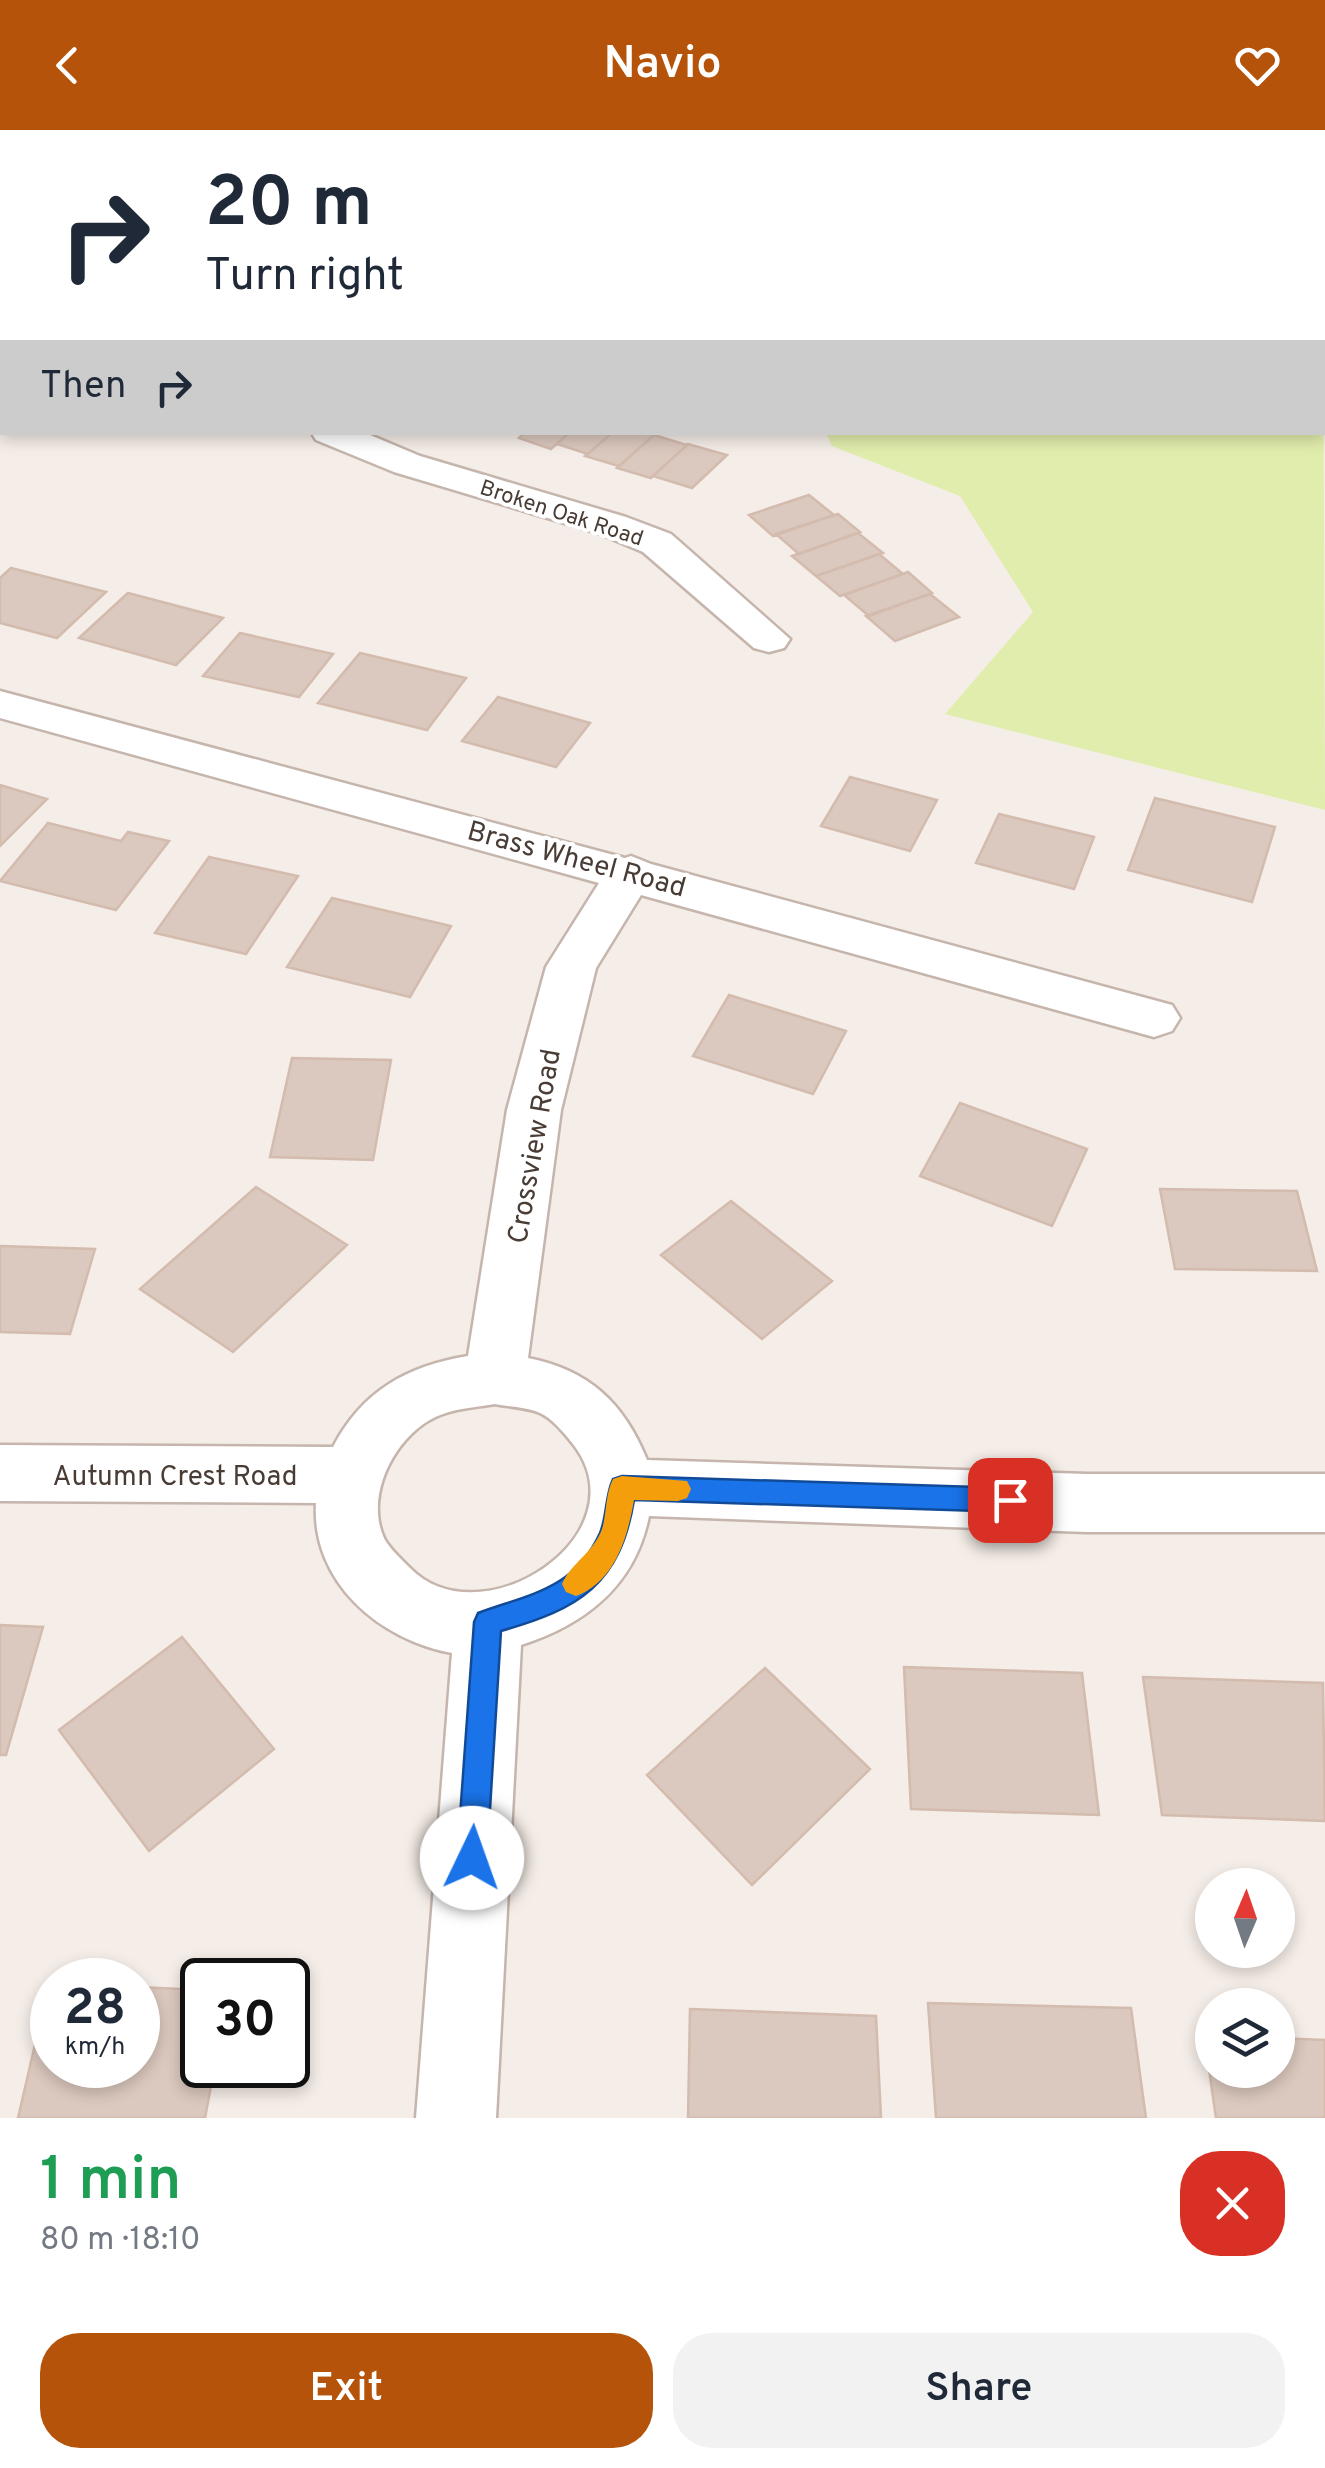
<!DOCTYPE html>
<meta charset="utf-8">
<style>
:root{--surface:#fff;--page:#f2f2f3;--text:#1f2937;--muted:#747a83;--accent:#b45309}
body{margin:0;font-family:Overpass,sans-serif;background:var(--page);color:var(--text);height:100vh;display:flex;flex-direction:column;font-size:38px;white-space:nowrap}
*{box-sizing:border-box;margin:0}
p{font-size:32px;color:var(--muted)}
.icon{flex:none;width:55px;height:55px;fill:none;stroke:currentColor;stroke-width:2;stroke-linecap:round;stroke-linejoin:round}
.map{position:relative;height:1988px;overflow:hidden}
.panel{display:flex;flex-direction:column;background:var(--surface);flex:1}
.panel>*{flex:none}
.banner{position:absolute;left:0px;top:0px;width:1325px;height:305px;box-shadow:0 5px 15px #0003;background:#fff;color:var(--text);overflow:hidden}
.needle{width:65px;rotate:2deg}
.controls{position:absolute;left:1195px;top:1738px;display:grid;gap:20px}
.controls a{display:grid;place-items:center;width:100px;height:100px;border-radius:50%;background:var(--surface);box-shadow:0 5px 15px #0003;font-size:50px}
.speed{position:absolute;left:30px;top:1828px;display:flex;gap:20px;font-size:50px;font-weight:700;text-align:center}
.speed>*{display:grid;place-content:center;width:130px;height:130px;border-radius:50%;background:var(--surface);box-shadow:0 5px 15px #0003;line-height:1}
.speed small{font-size:25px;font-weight:400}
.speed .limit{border:5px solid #111;border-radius:15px;background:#fff;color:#111}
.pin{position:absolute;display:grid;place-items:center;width:85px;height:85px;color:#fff;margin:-42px;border-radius:20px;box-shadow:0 5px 15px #0006}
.me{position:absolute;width:110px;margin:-55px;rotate:3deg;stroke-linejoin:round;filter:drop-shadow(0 0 8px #0008)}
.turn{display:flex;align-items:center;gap:35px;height:210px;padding:0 40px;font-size:45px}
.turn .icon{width:130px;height:130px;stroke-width:2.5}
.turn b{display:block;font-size:70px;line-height:85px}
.then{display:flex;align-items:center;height:95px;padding:0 40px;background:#0003;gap:20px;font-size:38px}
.round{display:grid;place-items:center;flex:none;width:105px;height:105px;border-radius:40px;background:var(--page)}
.overview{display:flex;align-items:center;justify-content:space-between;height:170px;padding:0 40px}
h1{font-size:60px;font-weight:600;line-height:75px;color:#1e9e55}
.button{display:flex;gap:20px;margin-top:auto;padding:20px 40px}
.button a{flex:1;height:115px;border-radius:40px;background:var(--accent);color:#fff;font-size:40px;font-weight:600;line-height:115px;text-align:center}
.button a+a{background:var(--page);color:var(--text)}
header{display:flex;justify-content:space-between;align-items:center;height:130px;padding:0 40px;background:var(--accent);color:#fff;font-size:45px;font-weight:600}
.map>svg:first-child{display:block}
</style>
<header><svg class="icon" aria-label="back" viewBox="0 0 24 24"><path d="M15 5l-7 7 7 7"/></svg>Navio<svg class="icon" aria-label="heart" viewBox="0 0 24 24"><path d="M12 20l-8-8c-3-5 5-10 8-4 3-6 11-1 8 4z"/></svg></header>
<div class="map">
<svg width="1325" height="1988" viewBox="0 0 1325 1988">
<rect width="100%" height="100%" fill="#f5ede7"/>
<path fill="#e1edac" d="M0 0H822L831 2H2L0 63Z
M1323 98 1325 680 945 584 1033 482 960 366 832 316 826 303 1322 302Z"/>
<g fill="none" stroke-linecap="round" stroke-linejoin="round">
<path fill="#9eeaf7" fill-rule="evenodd" d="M407 0H417L418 2H409Z
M532 0H547L549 2H531Z
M1322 248H1325V254H1322Z"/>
</g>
<path fill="#dbc8be" stroke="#d3bbae" stroke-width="2.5" d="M525 302H570L551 319 519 308Z
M570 302H613L588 324 557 314Z
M613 302H651L655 304 619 336 585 326Z
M654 305 687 315 651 348 617 338Z
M688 314 727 325 692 358 653 346Z
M809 365 834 385 773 406 749 385Z
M838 384 860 402 799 424 776 404Z
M858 403 883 423 816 446 792 426Z
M879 424 903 444 840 466 816 446Z
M11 438 106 462 57 508 0 493V448Z
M908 442 932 463 869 486 844 465Z
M128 463 223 488 176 535 79 508Z
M930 464 959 487 895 511 866 486Z
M240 503 333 524 299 567 203 546Z
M360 523 466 548 427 600 318 573Z
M498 567 590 593 556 637 462 611Z
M850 647 937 670 910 721 821 696Z
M0 655 47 669 0 716Z
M1155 668 1275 697 1252 772 1128 740Z
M999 684 1094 707 1074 759 976 733Z
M48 693 121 711 128 702 169 711 116 780 0 751Z
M209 727 298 746 246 824 155 803Z
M332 768 451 796 410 867 287 837Z
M729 865 846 901 813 964 693 926Z
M292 928 391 930 373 1030 270 1027Z
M960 973 1087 1019 1052 1096 920 1046Z
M256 1057 347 1115 233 1222 140 1159Z
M1160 1059 1297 1061 1317 1141 1175 1139Z
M731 1071 832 1151 762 1209 661 1125Z
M0 1116 95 1119 70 1204 0 1202Z
M0 1495 43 1497 6 1625H0Z
M182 1507 274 1619 149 1721 59 1600Z
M904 1537 1082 1543 1099 1685 911 1679Z
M765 1538 870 1639 752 1755 647 1645Z
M1143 1547 1323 1553 1325 1691 1162 1685Z
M49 1854H52V1935H138V1857L202 1860V1935H215L205 1988H18Z
M928 1873 1131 1878 1146 1988H936Z
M690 1879 876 1886 881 1988H688Z
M1204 1905 1212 1906V1940H1278V1908L1325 1910V1988H1216Z"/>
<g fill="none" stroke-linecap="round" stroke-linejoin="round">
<g stroke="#c5b5ac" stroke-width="5">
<path id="street" d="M0 189H2V209H0Z
M311 302H363L420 326 626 387 671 404 790 509 784 518 769 522 754 518 643 422 598 403 394 342 316 310Z
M0 561 625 728 631 726 651 734 1172 875 1180 888 1172 901 1154 907 641 765 596 838 561 980 528 1228C589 1240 624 1273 647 1330L1087 1344H1325V1402H1087L649 1386C635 1456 586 1494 521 1515L496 1988H416L452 1523C380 1510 311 1452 316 1373L0 1371V1315L333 1317C362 1261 407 1236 468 1226L507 980 546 837 599 753 0 588ZM495 1274C509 1277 527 1277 540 1283 553 1289 564 1303 573 1314 644 1405 481 1511 410 1438 402 1430 391 1420 385 1410 362 1365 398 1299 443 1284 459 1278 478 1277 495 1274Z"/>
</g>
<use href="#street" fill="#fff" fill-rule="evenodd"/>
</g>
<path fill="#1a73e8" stroke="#114b97" stroke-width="2.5" d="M622 1346 1010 1358 1019 1362 1023 1370 1019 1378 1010 1382 634 1370C620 1455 579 1479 501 1501L487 1728 483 1739 472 1743 461 1739 457 1728 474 1492 478 1483C529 1464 574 1460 600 1403 607 1386 605 1366 613 1349Z"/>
<path fill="#f59e0b" d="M622 1346 687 1351 691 1359 687 1368 678 1371 634 1370C628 1406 615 1452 576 1466L566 1462 562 1454C571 1433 594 1422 602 1399 607 1383 605 1365 613 1349Z"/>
<g text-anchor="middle" stroke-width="8" stroke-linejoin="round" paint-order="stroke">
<g font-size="22" fill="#493c35" stroke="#fff">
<text transform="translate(562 382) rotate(18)" y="8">Broken Oak Road</text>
</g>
<g font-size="28" fill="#493c35" stroke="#fff">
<text transform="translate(577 728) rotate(15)" y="10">Brass Wheel Road</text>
<text transform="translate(533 1016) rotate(-80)" y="10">Crossview Road</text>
<text x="175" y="1355">Autumn Crest Road</text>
</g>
</g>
</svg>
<div class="controls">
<a><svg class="needle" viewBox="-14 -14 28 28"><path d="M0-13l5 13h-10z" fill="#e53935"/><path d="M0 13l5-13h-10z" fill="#747a83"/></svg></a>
<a><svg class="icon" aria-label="layers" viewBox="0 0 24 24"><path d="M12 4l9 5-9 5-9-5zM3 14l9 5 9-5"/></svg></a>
</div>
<div class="speed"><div>28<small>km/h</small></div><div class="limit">30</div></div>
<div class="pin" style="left:1010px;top:1370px;background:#d93025"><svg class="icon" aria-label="arrive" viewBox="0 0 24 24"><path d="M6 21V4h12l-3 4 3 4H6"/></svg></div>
<svg class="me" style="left:472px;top:1728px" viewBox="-20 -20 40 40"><circle r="19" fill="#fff"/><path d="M0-13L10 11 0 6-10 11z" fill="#1a73e8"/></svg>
<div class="banner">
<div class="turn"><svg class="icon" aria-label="right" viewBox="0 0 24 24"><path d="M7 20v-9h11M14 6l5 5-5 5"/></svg><div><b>20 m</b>Turn right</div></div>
<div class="then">Then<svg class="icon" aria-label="right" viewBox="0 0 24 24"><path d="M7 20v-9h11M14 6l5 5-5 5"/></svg></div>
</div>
</div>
<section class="panel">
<div class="overview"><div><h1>1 min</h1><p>80 m · 18:10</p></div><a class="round" style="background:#d93025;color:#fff"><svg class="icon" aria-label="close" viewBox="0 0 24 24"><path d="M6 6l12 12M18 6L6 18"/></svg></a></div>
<div class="button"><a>Exit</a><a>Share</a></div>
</section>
